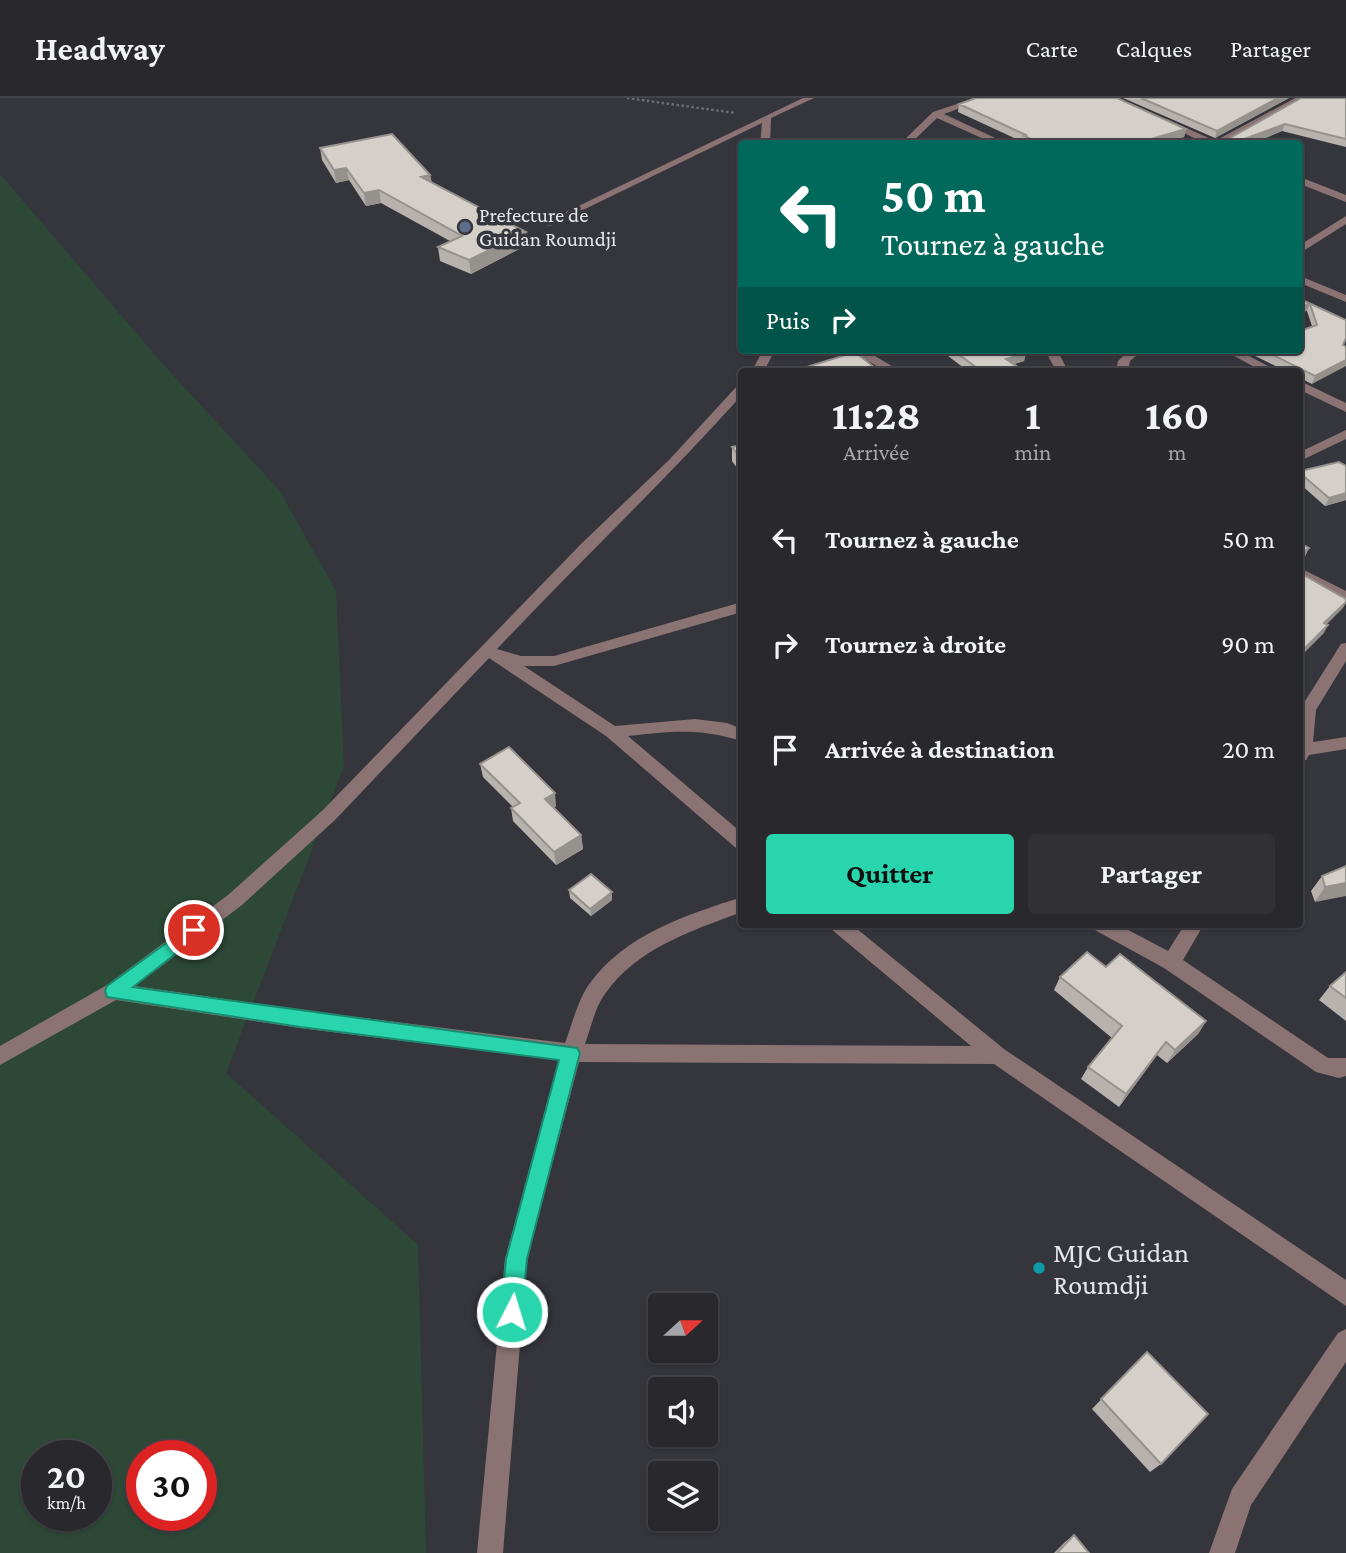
<!DOCTYPE html>
<html lang="fr">
<meta charset="utf-8">
<style>
:root{--surface:#28282d;--page:#303035;--text:#f1f3f6;--muted:#a5a6aa;--line:#444449;--accent:#29d5ac}
body{margin:0;font-family:"Crimson Pro",serif;background:var(--page);color:var(--text);height:100vh;display:flex;flex-direction:column;font-size:26px;white-space:nowrap}
*{box-sizing:border-box;margin:0}
p{font-size:23px;color:var(--muted)}
.icon{flex:none;width:38px;height:38px;fill:none;stroke:currentColor;stroke-width:2;stroke-linecap:round;stroke-linejoin:round}
.map{position:relative;flex:1;overflow:hidden}
.drawer{position:absolute;left:738px;top:270px;width:565px;height:560px;display:flex;flex-direction:column;background:var(--surface);border-radius:7px;box-shadow:0 2px 5px #0004,0 0 0 2px var(--line)}
.drawer>*{flex:none}
.hud{position:absolute;left:738px;top:42px;width:565px;height:214px;border-radius:7px;box-shadow:0 2px 5px #0004,0 0 0 2px var(--line);background:#00695c;color:#fff;overflow:hidden}
.needle{width:46px;rotate:69deg}
.buttons{position:absolute;left:648px;top:1195px;display:grid;gap:14px}
.buttons a{display:grid;place-items:center;width:70px;height:70px;border-radius:7px;background:var(--surface);box-shadow:0 2px 5px #0004,0 0 0 2px var(--line);font-size:35px}
.speed{position:absolute;left:21px;top:1342px;display:flex;gap:14px;font-size:35px;font-weight:700;text-align:center}
.speed>*{display:grid;place-content:center;width:91px;height:91px;border-radius:50%;background:var(--surface);box-shadow:0 2px 5px #0004,0 0 0 2px var(--line);line-height:1}
.speed small{font-size:18px;font-weight:400}
.speed .limit{border:10px solid #d22;background:#fff;color:#111}
.pin{position:absolute;display:grid;place-items:center;width:60px;height:60px;color:#fff;margin:-30px;border:4px solid #fff;border-radius:50%;box-shadow:0 2px 7px #0007}
.me{position:absolute;width:77px;margin:-38px;rotate:5deg;stroke-linejoin:round;filter:drop-shadow(0 0 5px #0008)}
.turn{display:flex;align-items:center;gap:24px;height:147px;padding:0 28px;font-size:32px}
.turn .icon{width:91px;height:91px;stroke-width:2.5}
.turn b{display:block;font-size:49px;line-height:60px}
.then{display:flex;align-items:center;height:66px;padding:0 28px;background:#0003;gap:14px;font-size:26px}
.eta{display:flex;justify-content:space-evenly;align-items:center;height:119px;text-align:center}
.eta b{font-size:42px;font-weight:700;line-height:49px}
.button{display:flex;gap:14px;margin-top:auto;padding:14px 28px}
.button a{flex:1;height:80px;border-radius:7px;background:var(--accent);color:#111;font-size:28px;font-weight:700;line-height:80px;text-align:center}
.button a+a{background:var(--page);color:var(--text)}
ul{padding:0;list-style:none}
li{display:flex;align-items:center;gap:21px;height:105px;padding:0 28px}
li div{flex:1}
li b{display:block;font-size:26px}
li em{font-style:normal}
header{display:flex;align-items:center;gap:42px;box-sizing:border-box;height:98px;padding:0 35px;background:var(--surface);border-bottom:2px solid var(--line)}
header strong{font-size:33px}
nav{display:flex;gap:38px;margin-inline-start:auto;font-size:24px}
.map>svg:first-child{display:block}
</style>
<header>
<strong>Headway</strong>
<nav><a>Carte</a><a>Calques</a><a>Partager</a></nav>
</header>
<div class="map">
<svg width="1346" height="1455" viewBox="0 0 1346 1455">
<rect width="100%" height="100%" fill="#35363c"/>
<path fill="#2d4836" fill-rule="evenodd" d="M0 76 160 263 279 392 336 493 344 668 226 975 418 1147 426 1455H0ZM37 1358H96V1418H37ZM142 1358H201V1418H142Z"/>
<g fill="none" stroke-linecap="round" stroke-linejoin="round">
<path stroke="#6b6c71" stroke-width="2.5" stroke-dasharray="2.5 2.5" stroke-linecap="butt" d="M627 0 735 15"/>
<path fill="#8b7374" fill-rule="evenodd" d="M803 0H814L771 20 770 46H760L762 25 550 128 541 126Z
M975 0H988L944 16 1008 46H995L937 20 910 46H900L933 14Z
M1295 0H1306L1224 46H1206L1160 23 1167 21 1215 43Z
M1300 79 1346 97V104L1300 86Z
M1346 118V126L1300 155V147Z
M1300 178 1346 197V204L1300 185Z
M763 252H775L764 273H752Z
M850 252H865L900 273H885Z
M1045 252H1057L1068 273H1056Z
M1129 252H1143L1130 263 1128 273H1116L1118 263Z
M1223 252H1238L1277 273H1262Z
M1300 283 1346 305V314L1300 292Z
M742 286V297C663 385 578 465 497 551L521 558H554L742 504V514L554 568H524L615 628 695 621 727 625 742 631V643C699 630 672 633 628 638L742 735V752L736 750 606 638 489 560 335 722 242 807 135 888 300 912 565 945C572 927 578 901 590 885 626 836 686 817 742 799V814C691 833 637 850 605 896 595 909 591 930 585 946L971 948 831 831 829 826H851L1004 951 1346 1182V1208L994 966 579 964 527 1161 503 1455H477L505 1161 559 962 300 930 116 902 0 967V948L107 887 228 797 323 712 582 445 669 362 738 287Z
M1346 332V341L1300 363V354Z
M1300 470 1346 493V504L1300 480Z
M1346 545V563L1316 612 1313 644 1346 639V651L1309 657 1306 662 1300 664V611L1341 546Z
M1091 826H1117L1168 853 1185 826H1204L1183 862 1328 960H1346V978L1339 980 1316 974 1164 870 1093 831Z
M1346 1231V1264L1251 1407 1235 1455H1209L1232 1391 1338 1235Z"/>
</g>
<path fill="#b7b2ad" d="M1123 0H1289L1215 40Z
M1346 0V49L1282 33 1251 46H1228L1230 40Z
M959 6 1186 31 1184 39 1160 46H1022L1023 44 958 14Z
M320 50 430 77 432 85 526 134 527 147 471 176 440 163 438 149 450 143 381 105 366 108 349 82 336 85 322 62Z
M1300 201 1346 222 1312 286 1300 280V273H1286L1253 257 1255 252H1300L1312 228 1307 213Z
M940 252H1022L1026 255 1024 263 1014 266 1024 273H968Z
M742 347V377L732 363V349Z
M1346 368V402L1325 408 1300 386V373Z
M480 666 556 708 554 710 581 737 583 751 556 767 513 723 511 710 513 709 483 679Z
M1346 768 1315 804 1311 793 1322 778Z
M569 792 612 802 591 818 570 800Z
M1106 869 1206 923 1198 936 1167 965 1157 957 1119 1009 1081 981 1088 969 1112 940 1054 892 1060 879Z
M1346 874V923L1319 902 1330 888Z
M1147 1254 1161 1366 1150 1374 1092 1311Z
M1074 1437 1089 1455H1054L1065 1444Z"/>
<path fill="#95918d" d="M1278 0H1289L1215 40 1217 33Z
M1285 26 1282 33 1251 46H1239V43Z
M1186 31 1184 39 1160 46H1134Z
M346 70 349 82 336 85 334 72Z
M430 77 432 90 421 79Z
M379 92 381 105 366 108 364 95Z
M526 134 527 147 471 176 469 162Z
M1310 206 1307 213 1300 215V208Z
M1026 255 1024 263 1004 269 1006 261Z
M1346 262V268L1312 286 1315 278Z
M1346 395V402L1325 408 1329 400Z
M1309 450 1305 459 1300 461V456Z
M1346 504 1343 510 1320 533 1324 525Z
M1328 527 1324 535 1300 559V555Z
M555 695 556 708 546 714 545 701Z
M581 737 583 751 556 767 554 754Z
M1346 785V798L1315 804 1325 789Z
M612 794V802L591 818 590 811Z
M1206 923 1198 936 1167 965 1175 952Z
M1166 944 1157 957 1119 1009 1126 996Z"/>
<path fill="#d5cfc9" stroke="#95918d" stroke-width="2" d="M976 0H1117L1186 31 1134 46H1043L1024 38 1026 37 959 6Z
M1141 0H1278L1217 33Z
M1301 0H1346V41L1285 26 1239 43 1230 40Z
M392 36 430 77 421 79 526 134 469 162 438 149 462 138 379 92 364 95 346 70 334 72 320 50Z
M1300 201 1346 222V240L1343 247 1346 249V262L1315 278 1263 252H1300V233L1317 227 1310 206 1300 208Z
M953 252H1022L1026 255 1006 261 1024 273H981Z
M855 254 879 273H794Z
M742 347V362L732 349Z
M1339 364 1346 368V395L1329 400 1300 375V373Z
M1300 445 1309 450 1300 456Z
M1300 475 1346 501V504L1324 525 1328 527 1300 555Z
M509 649 555 695 545 701 581 737 554 754 511 710 520 705 480 666Z
M1346 768V785L1325 789 1322 778Z
M591 776 612 794 590 811 569 792Z
M1087 854 1106 869 1120 856 1206 923 1175 952 1166 944 1126 996 1088 969 1122 928 1060 879Z
M1346 874V900L1330 888Z
M1147 1254 1208 1316 1161 1366 1101 1301Z
M1074 1437 1089 1455H1057Z"/>
<path fill="#29d5ac" stroke="#1b8a70" stroke-width="2" d="M194 825 200 828 203 832 200 837 133 889 577 950 580 955 527 1161 522 1214 519 1222 512 1225 504 1222 501 1214 506 1161 559 962 300 929 107 899 105 893 107 888Z"/>
<circle fill="#5c6f8a" stroke="#35363c" stroke-width="2.5" cx="465" cy="129" r="7"/>
<circle fill="#0f9aa8" stroke="#35363c" stroke-width="2.5" cx="1039" cy="1170" r="7"/>
<g text-anchor="middle" stroke-width="7" stroke-linejoin="round" paint-order="stroke">
<g font-size="21" fill="#e7e7eb" stroke="#35363c" text-anchor="start">
<text x="479" y="124">Prefecture de<tspan x="479" dy="24">Guidan Roumdji</tspan></text>
</g>
<g font-size="28" fill="#e7e7eb" stroke="#35363c" text-anchor="start">
<text x="1053" y="1164">MJC Guidan<tspan x="1053" dy="32">Roumdji</tspan></text>
</g>
</g>
</svg>
<div class="buttons">
<a><svg class="needle" viewBox="-14 -14 28 28"><path d="M0-13l5 13h-10z" fill="#e53935"/><path d="M0 13l5-13h-10z" fill="#a5a6aa"/></svg></a>
<a><svg class="icon" aria-label="sound" viewBox="0 0 24 24"><path d="M4 9h4l5-4v14l-5-4H4zM17 9q2 3 0 6"/></svg></a>
<a><svg class="icon" aria-label="layers" viewBox="0 0 24 24"><path d="M12 4l9 5-9 5-9-5zM3 14l9 5 9-5"/></svg></a>
</div>
<div class="speed"><div>20<small>km/h</small></div><div class="limit">30</div></div>
<div class="pin" style="left:194px;top:832px;background:#d93025"><svg class="icon" aria-label="arrive" viewBox="0 0 24 24"><path d="M6 21V4h12l-3 4 3 4H6"/></svg></div>
<svg class="me" style="left:512px;top:1214px" viewBox="-20 -20 40 40"><circle r="17" fill="#29d5ac" stroke="#fff" stroke-width="3"/><path d="M0-11L8 9 0 5-8 9z" fill="#fff"/></svg>
<div class="hud">
<div class="turn"><svg class="icon" aria-label="left" viewBox="0 0 24 24"><path d="M17 20v-9H6M10 6l-5 5 5 5"/></svg><div><b>50 m</b>Tournez à gauche</div></div>
<div class="then">Puis<svg class="icon" aria-label="right" viewBox="0 0 24 24"><path d="M7 20v-9h11M14 6l5 5-5 5"/></svg></div>
</div>
<section class="drawer">
<div class="eta">
<div><b>11:28</b><p>Arrivée</p></div>
<div><b>1</b><p>min</p></div>
<div><b>160</b><p>m</p></div>
</div>
<ul>
<li><svg class="icon" aria-label="left" viewBox="0 0 24 24"><path d="M17 20v-9H6M10 6l-5 5 5 5"/></svg><div><b>Tournez à gauche</b></div><em>50 m</em></li>
<li><svg class="icon" aria-label="right" viewBox="0 0 24 24"><path d="M7 20v-9h11M14 6l5 5-5 5"/></svg><div><b>Tournez à droite</b></div><em>90 m</em></li>
<li><svg class="icon" aria-label="arrive" viewBox="0 0 24 24"><path d="M6 21V4h12l-3 4 3 4H6"/></svg><div><b>Arrivée à destination</b></div><em>20 m</em></li>
</ul>
<div class="button"><a>Quitter</a><a>Partager</a></div>
</section>
</div>
